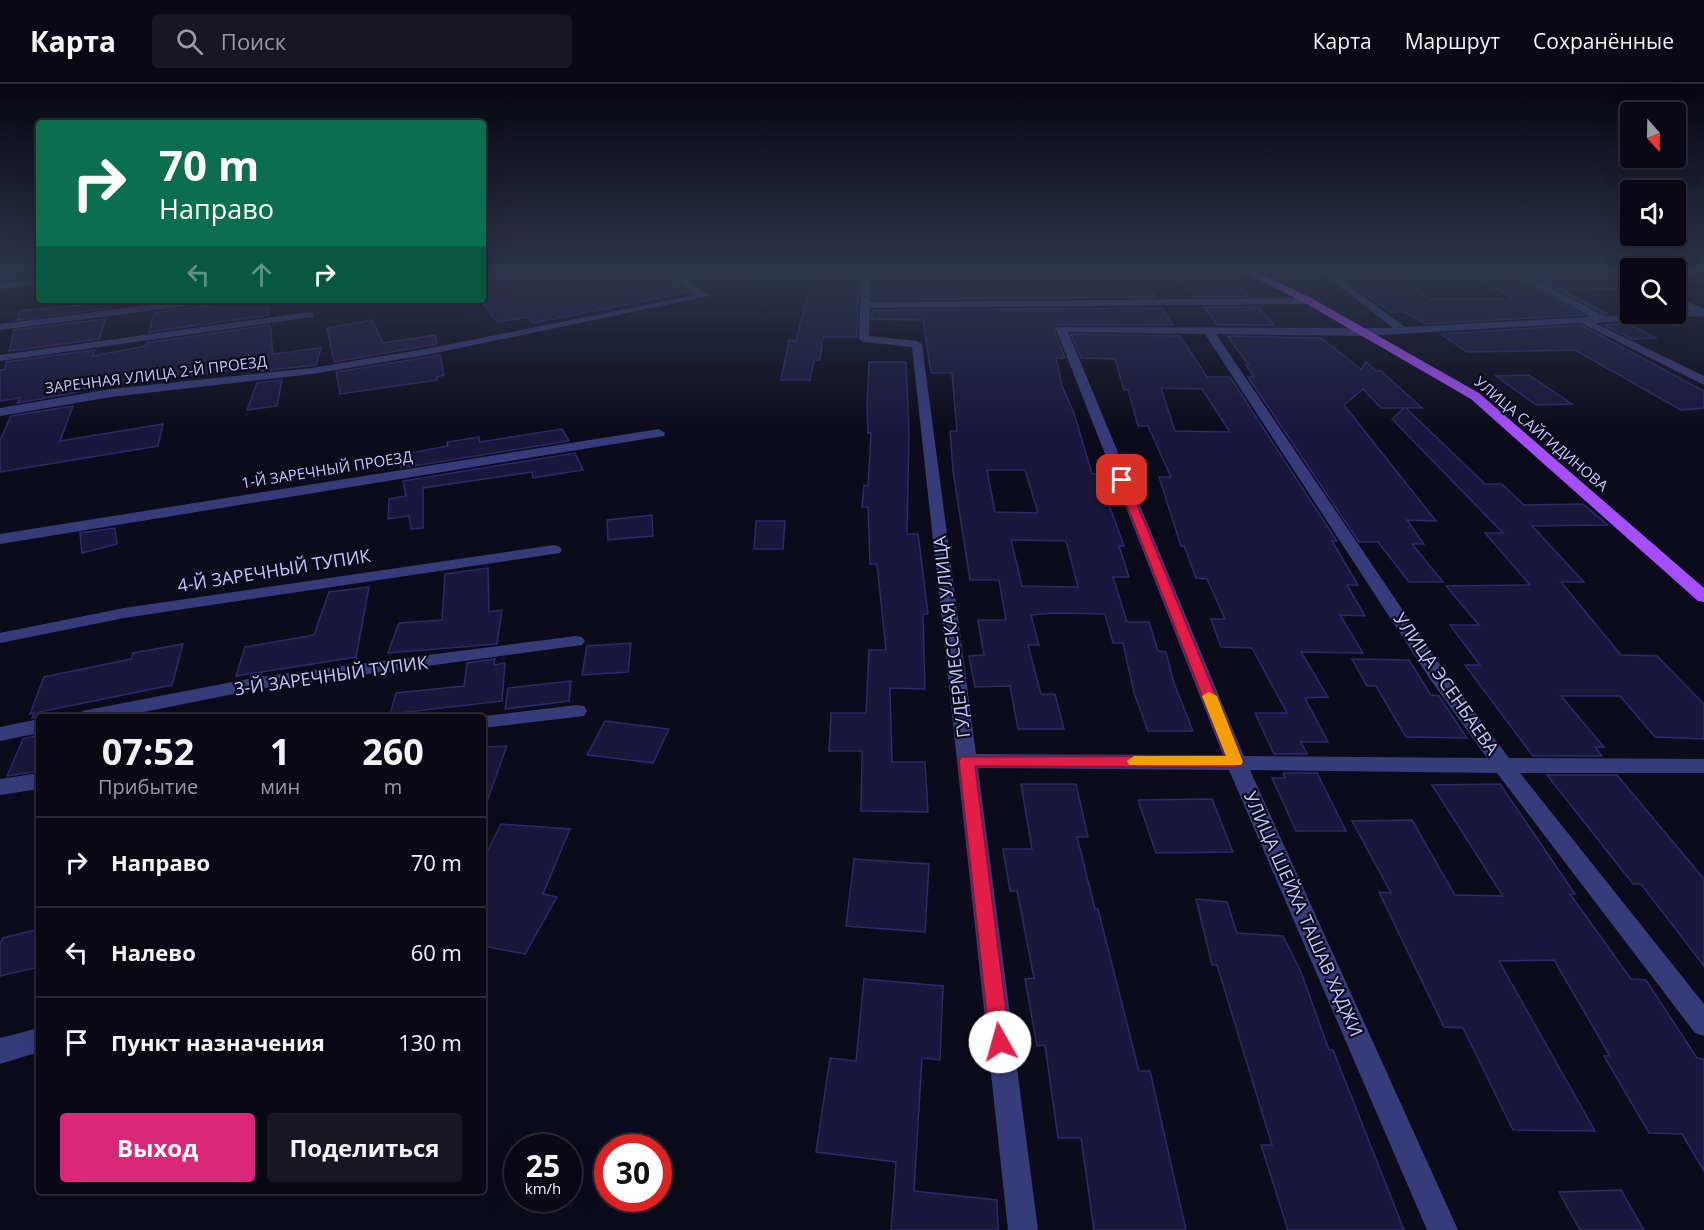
<!DOCTYPE html>
<html lang="ru">
<meta charset="utf-8">
<style>
:root{--surface:#090814;--page:#171622;--text:#f1f3f6;--muted:#999aa0;--line:#292934;--accent:#db2777}
body{margin:0;font-family:"Open Sans",sans-serif;background:var(--page);color:var(--text);height:100vh;display:flex;flex-direction:column;font-size:22px;white-space:nowrap}
*{box-sizing:border-box;margin:0}
p{font-size:20px;color:var(--muted)}
.icon{flex:none;width:33px;height:33px;fill:none;stroke:currentColor;stroke-width:2;stroke-linecap:round;stroke-linejoin:round}
.map{position:relative;flex:1;overflow:hidden}
.side{position:absolute;left:36px;top:630px;width:450px;height:480px;display:flex;flex-direction:column;background:var(--surface);border-radius:6px;box-shadow:0 6px 24px #0002,0 0 0 2px var(--line)}
.side>*{flex:none}
.hud{position:absolute;left:36px;top:36px;width:450px;height:183px;border-radius:6px;box-shadow:0 6px 24px #0002,0 0 0 2px var(--line);background:#0b6e4f;color:#fff;overflow:hidden}
.needle{width:39px;rotate:160deg}
.controls{position:absolute;left:1620px;top:18px;display:grid;gap:12px}
.controls a{display:grid;place-items:center;width:66px;height:66px;border-radius:6px;background:var(--surface);box-shadow:0 6px 24px #0002,0 0 0 2px var(--line);font-size:30px}
.speed{position:absolute;left:504px;top:1050px;display:flex;gap:12px;font-size:30px;font-weight:700;text-align:center}
.speed>*{display:grid;place-content:center;width:78px;height:78px;border-radius:50%;background:var(--surface);box-shadow:0 6px 24px #0002,0 0 0 2px var(--line);line-height:1}
.speed small{font-size:15px;font-weight:400}
.speed .limit{border:9px solid #d22;background:#fff;color:#111}
.pin{position:absolute;display:grid;place-items:center;width:51px;height:51px;color:#fff;margin:-26px;border-radius:12px;box-shadow:0 3px 9px #0006}
.me{position:absolute;width:66px;margin:-33px;rotate:353deg;stroke-linejoin:round;filter:drop-shadow(0 0 4px #0008)}
.turn{display:flex;align-items:center;gap:21px;height:126px;padding:0 24px;font-size:27px}
.turn .icon{width:78px;height:78px;stroke-width:2.5}
.turn b{display:block;font-size:42px;line-height:51px}
.lanes{display:flex;align-items:center;height:57px;padding:0 24px;background:#0003;justify-content:center;gap:30px;direction:ltr}
.lanes .off{opacity:.35}
.eta{display:flex;justify-content:space-evenly;align-items:center;height:102px;text-align:center}
.eta b{font-size:36px;font-weight:700;line-height:42px}
.button{display:flex;gap:12px;margin-top:auto;padding:12px 24px}
.button a{flex:1;height:69px;border-radius:6px;background:var(--accent);color:#fff;font-size:24px;font-weight:700;line-height:69px;text-align:center}
.button a+a{background:var(--page);color:var(--text)}
ul{padding:0;list-style:none}
li{display:flex;align-items:center;gap:18px;height:90px;padding:0 24px;border-top:2px solid var(--line)}
li div{flex:1}
li b{display:block;font-size:22px}
li em{font-style:normal}
header{display:flex;align-items:center;gap:36px;box-sizing:border-box;height:84px;padding:0 30px;background:var(--surface);border-bottom:2px solid var(--line)}
header strong{font-size:28px}
nav{display:flex;gap:33px;margin-inline-start:auto;font-size:21px}
.search{width:420px;height:54px;background:var(--page);display:flex;align-items:center;gap:15px;box-sizing:border-box;padding:0 21px;border-radius:6px;color:var(--muted);font-size:22px}
.map>svg:first-child{display:block}
</style>
<header>
<strong>Карта</strong>
<div class="search"><svg class="icon" aria-label="search" viewBox="0 0 24 24"><circle cx="10" cy="10" r="6"/><path d="M15 15l6 6"/></svg>Поиск</div>
<nav><a>Карта</a><a>Маршрут</a><a>Сохранённые</a></nav>
</header>
<div class="map">
<svg width="1704" height="1146" viewBox="0 0 1704 1146">
<rect width="100%" height="100%" fill="#0c0b1b"/>
<path fill="#1a173c" stroke="#2e2968" stroke-width="1.5" fill-rule="evenodd" d="M539 186H658L688 208 534 239 528 233 497 238 483 219V194Z
M814 186H859L857 253H823L820 276H814L810 296H781L789 256 796 257Z
M1176 186 1226 187 1248 212 1196 213Z
M1331 186H1367L1376 191 1399 192 1429 215H1514L1467 187 1504 186 1583 231 1426 240 1404 228H1391Z
M1521 186H1609L1630 198V204L1562 206 1608 230H1605Z
M1139 188 1155 213 872 216V192L933 194 932 190Z
M218 216H268L269 231 149 248 154 229 211 221Z
M112 218 110 224 17 236 19 227Z
M1204 223H1258L1274 241H1218Z
M1162 224 1173 241H1057L1054 246 1065 274H1056L1062 302 1074 329 1092 390H1098L1124 462H1119L1129 493H1113L1127 538H1149L1158 567 1166 568 1174 599 1193 647H1148L1134 609 1123 559H1113L1105 530 1053 529 1031 531 1039 561H1028L1041 610H1055L1064 645H1018L1010 602 975 603 969 572 984 571 978 536H1006L999 496H970L953 387 950 347H957L952 289H931L923 236 872 235V226ZM987 386H1025L1038 429 995 428ZM1011 456 1066 457 1078 503 1022 502Z
M106 235 99 255 9 267 14 246Z
M372 236 383 259 435 251 437 260 334 278 327 244Z
M1627 239 1656 254 1632 255 1604 241Z
M270 241 273 270 321 264 316 281 261 287 262 285 249 287V284L185 292 186 289 79 305 78 308 17 319 20 314 0 317V286L5 285 6 278 95 266 93 272 146 262V259Z
M1581 241 1704 307V324L1681 326 1575 266 1467 268 1441 250Z
M1071 250 1180 252 1207 293H1230L1337 457H1332L1358 501H1347L1365 532 1340 531 1363 569 1301 568 1328 613 1305 614 1328 658H1301L1307 670H1274L1255 629H1287L1252 564 1221 563 1211 535H1225L1207 495 1196 494 1184 462H1181L1159 393H1171L1148 342H1138L1128 306H1124L1115 275 1081 274ZM1161 304 1202 305 1230 348 1175 347Z
M1227 252 1321 254 1361 285 1366 278 1376 287H1381L1422 324H1406L1485 400H1502L1524 421 1583 420 1608 441 1532 442 1584 498H1561L1621 571 1657 572 1704 620V655L1655 653 1620 612H1561L1604 663H1595L1602 672H1533L1465 581H1480L1450 541H1479L1446 502 1530 501 1485 449H1503L1392 335 1404 324H1381L1363 305 1344 321 1436 437 1407 436 1424 460H1412L1443 498H1409L1378 458H1359L1248 293H1254L1246 281H1249Z
M440 271 444 291 437 293 438 296 340 310 336 288Z
M869 278H906L909 350 907 450H918L928 530H923L925 605 890 604 892 678H925L928 728 861 727 862 667H829L831 629H866L869 566H886L877 480H870L868 423H862L864 401 868 402 871 349H868L867 322Z
M1529 291 1572 320 1536 321 1496 292Z
M282 296 277 322 247 326 257 299Z
M73 322 60 357 163 340 158 362 0 388V356L11 332Z
M562 345 569 357 401 384 399 371 448 362 447 358 479 353 480 358Z
M575 369 583 386 533 394 532 388 423 404V444L411 445 409 432 388 435 389 415 406 412 403 397Z
M652 431 653 452 608 456 607 436Z
M756 437H785L783 465H754Z
M115 444 117 460 82 469 80 449Z
M488 484 489 528 502 526 497 560 388 569 399 539 442 536 445 490Z
M369 503 356 573 236 592 245 563 314 551 329 508Z
M631 559 628 588 582 591 587 562Z
M183 560 172 601 39 628V633L32 634 34 629 30 630 44 593 131 575 133 569Z
M495 575 494 581 505 579 502 617 390 630 396 609 464 602 467 579Z
M1352 575 1409 576 1431 611 1439 612 1467 654 1406 653 1376 602H1367Z
M571 597 569 617 505 625 508 604Z
M605 637 669 645 653 679 587 671Z
M39 651V687L7 692 23 655Z
M507 662 486 720H483V663Z
M1283 689H1317L1346 747H1296L1272 694H1285Z
M1547 691H1617L1704 795V882L1641 800H1633Z
M1021 700H1076L1088 753H1077L1095 825H1098L1139 987H1150L1186 1146H1094L1081 1054H1058L1045 961 1037 962 1025 895 1034 894 1017 807H1010L1003 765H1032Z
M1500 700 1575 810H1570L1631 895 1646 896 1697 974 1704 975V1087L1682 1050 1649 1049 1604 972H1610L1554 876 1499 877 1595 1047 1513 1046 1463 944 1444 943 1379 808 1391 809 1352 737 1412 736 1455 811 1503 812 1432 701Z
M1212 715 1233 768 1156 769 1138 716Z
M501 740 570 745 543 810 557 813 525 870 483 862V776Z
M854 775 929 780 925 848 846 842Z
M1196 815 1227 818 1237 849 1283 852 1301 888 1329 966H1333L1404 1146H1288L1261 1061H1272L1217 881H1212Z
M39 845V883L0 892V860L3 854Z
M864 895 943 902 940 976 922 974 914 1107 997 1116 998 1146H891L896 1078 816 1068 830 974 856 977Z
M1621 1106 1644 1146H1580L1559 1108Z"/>
<g fill="none" stroke-linecap="round" stroke-linejoin="round">
<path fill="#363c7a" fill-rule="evenodd" d="M663 186H673L709 212 431 270 312 290 111 313 0 332V324L111 305 312 284 431 264 696 211Z
M861 186H917L912 189 870 190V218L1309 214 1314 217 1309 220 870 224 869 252 917 257 922 260 976 670 1223 671 1056 245 1057 243 1393 244 1319 186H1328L1405 243 1591 233 1506 186H1516L1605 232 1691 227 1676 219V212L1704 225V232L1595 239 1704 292V301L1581 239 1365 252 1216 250 1444 587 1509 674 1704 675V689H1520L1704 920V952L1695 949 1497 689 1250 686 1458 1146H1427L1229 686 978 684 1038 1146H1008L912 263 864 258 859 255ZM1068 248 1205 250 1430 595 1487 674 1244 672Z
M1611 186H1623L1630 190V196Z
M39 195V201L0 205V199Z
M188 216H216L211 219 0 246V240Z
M309 228 313 229V233L0 277V271Z
M659 345 665 349 664 352 0 460V450Z
M554 461 560 463 562 466 560 469 124 534 0 559V549L124 524Z
M576 552 582 553 585 557 582 561 258 605 119 633H77L80 628 87 626 258 593Z
M577 621 584 622 587 627 584 632 483 644V633H476Z
M39 635V649L0 657V643Z
M39 689V705L0 711V695Z
M39 944V968L0 980V954Z"/>
<path fill="#a54efe" fill-rule="evenodd" d="M1240 186H1252L1313 215 1479 309 1704 504V518L1698 517 1471 315 1305 219Z"/>
</g>
<linearGradient id="sky" x2="0" y2="1"><stop stop-color="#07060f"/><stop offset="0.54" stop-color="#2e344a"/><stop offset="1" stop-color="#2e344a" stop-opacity="0"/></linearGradient>
<rect width="1704" height="346" fill="url(#sky)"/>
<path fill="#e11d48" stroke="#92132f" stroke-width="1.5" d="M1118 394 1127 396 1243 678 1236 683 975 682 1010 958 1007 965 1000 968 993 965 990 958 959 677 961 673 1226 672 1117 396Z"/>
<path fill="#f59e0b" d="M1209 608 1217 612 1243 678 1241 681H1129L1127 677 1134 672H1226L1202 612Z"/>
<g text-anchor="middle" stroke-width="4.5" stroke-linejoin="round" paint-order="stroke">
<g font-size="15" fill="#c6c7ff" stroke="#0c0b1b">
<text transform="translate(156 291) rotate(-7)" y="5">ЗАРЕЧНАЯ УЛИЦА 2-Й ПРОЕЗД</text>
<text transform="translate(1541 350) rotate(40)" y="5">УЛИЦА САЙГИДИНОВА</text>
<text transform="translate(327 386) rotate(-9)" y="5">1-Й ЗАРЕЧНЫЙ ПРОЕЗД</text>
</g>
<g font-size="18" fill="#c6c7ff" stroke="#0c0b1b">
<text transform="translate(274 487) rotate(-9)" y="6">4-Й ЗАРЕЧНЫЙ ТУПИК</text>
<text transform="translate(952 553) rotate(-97)" y="6">ГУДЕРМЕССКАЯ УЛИЦА</text>
<text transform="translate(331 592) rotate(-8)" y="6">3-Й ЗАРЕЧНЫЙ ТУПИК</text>
<text transform="translate(1446 600) rotate(55)" y="6">УЛИЦА ЭСЕНБАЕВА</text>
<text transform="translate(1303 830) rotate(66)" y="6">УЛИЦА ШЕЙХА ТАШАВ ХАДЖИ</text>
</g>
</g>
</svg>
<div class="controls">
<a><svg class="needle" viewBox="-14 -14 28 28"><path d="M0-13l5 13h-10z" fill="#e53935"/><path d="M0 13l5-13h-10z" fill="#999aa0"/></svg></a>
<a><svg class="icon" aria-label="sound" viewBox="0 0 24 24"><path d="M4 9h4l5-4v14l-5-4H4zM17 9q2 3 0 6"/></svg></a>
<a><svg class="icon" aria-label="search" viewBox="0 0 24 24"><circle cx="10" cy="10" r="6"/><path d="M15 15l6 6"/></svg></a>
</div>
<div class="speed"><div>25<small>km/h</small></div><div class="limit">30</div></div>
<div class="pin" style="left:1122px;top:396px;background:#d93025"><svg class="icon" aria-label="arrive" viewBox="0 0 24 24"><path d="M6 21V4h12l-3 4 3 4H6"/></svg></div>
<svg class="me" style="left:1000px;top:958px" viewBox="-20 -20 40 40"><circle r="19" fill="#fff"/><path d="M0-13L10 11 0 6-10 11z" fill="#e11d48"/></svg>
<div class="hud">
<div class="turn"><svg class="icon" aria-label="right" viewBox="0 0 24 24"><path d="M7 20v-9h11M14 6l5 5-5 5"/></svg><div><b>70 m</b>Направо</div></div>
<div class="lanes"><svg class="icon off" aria-label="left" viewBox="0 0 24 24"><path d="M17 20v-9H6M10 6l-5 5 5 5"/></svg><svg class="icon off" aria-label="ahead" viewBox="0 0 24 24"><path d="M12 20V5M6 11l6-6 6 6"/></svg><svg class="icon" aria-label="right" viewBox="0 0 24 24"><path d="M7 20v-9h11M14 6l5 5-5 5"/></svg></div>
</div>
<section class="side">
<div class="eta">
<div><b>07:52</b><p>Прибытие</p></div>
<div><b>1</b><p>мин</p></div>
<div><b>260</b><p>m</p></div>
</div>
<ul>
<li><svg class="icon" aria-label="right" viewBox="0 0 24 24"><path d="M7 20v-9h11M14 6l5 5-5 5"/></svg><div><b>Направо</b></div><em>70 m</em></li>
<li><svg class="icon" aria-label="left" viewBox="0 0 24 24"><path d="M17 20v-9H6M10 6l-5 5 5 5"/></svg><div><b>Налево</b></div><em>60 m</em></li>
<li><svg class="icon" aria-label="arrive" viewBox="0 0 24 24"><path d="M6 21V4h12l-3 4 3 4H6"/></svg><div><b>Пункт назначения</b></div><em>130 m</em></li>
</ul>
<div class="button"><a>Выход</a><a>Поделиться</a></div>
</section>
</div>
